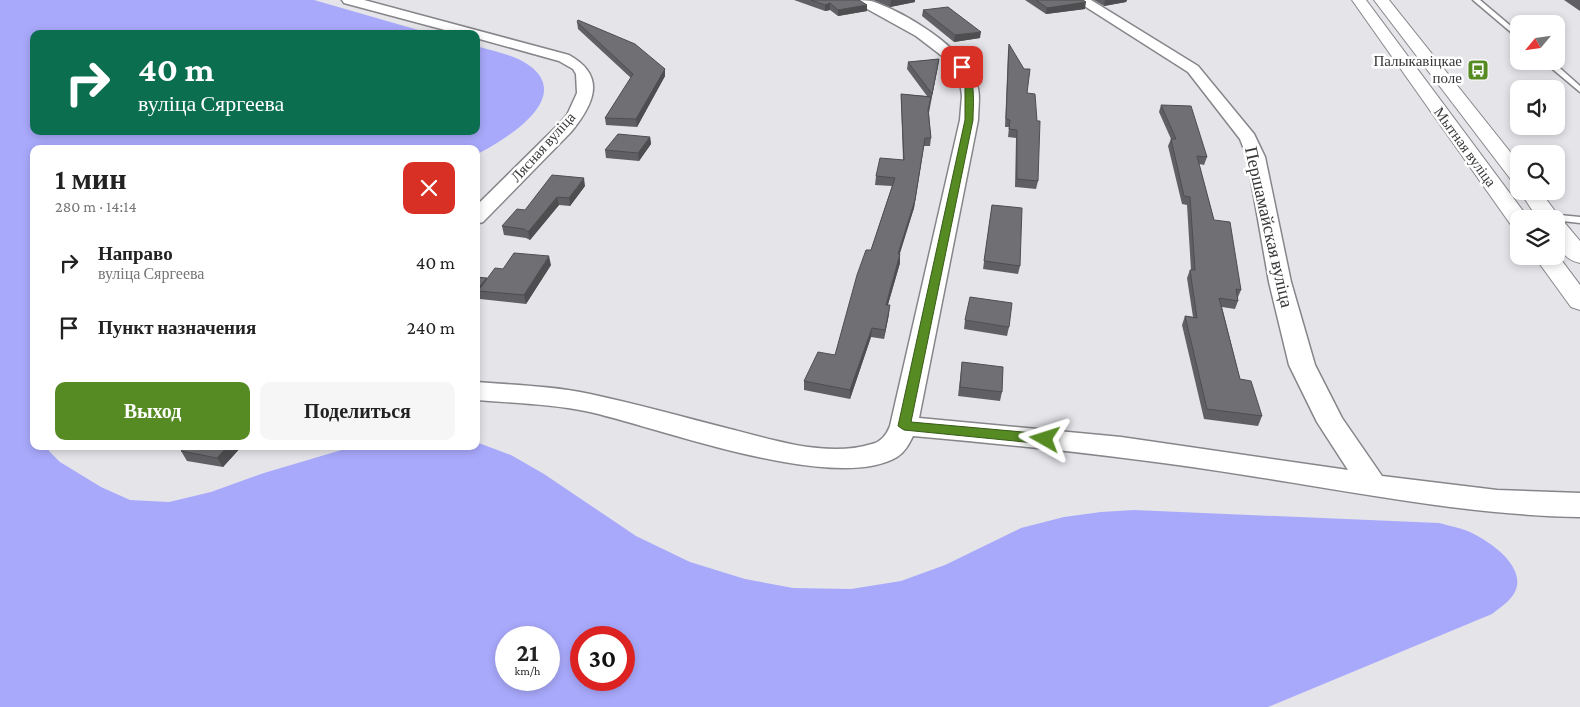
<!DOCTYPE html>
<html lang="ru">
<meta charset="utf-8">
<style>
:root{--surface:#fff;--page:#f6f6f6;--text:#222;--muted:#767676;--accent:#568a23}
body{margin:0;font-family:"Crimson Pro",serif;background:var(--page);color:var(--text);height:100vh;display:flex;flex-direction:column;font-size:19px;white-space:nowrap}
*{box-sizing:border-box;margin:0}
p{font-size:16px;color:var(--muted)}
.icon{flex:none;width:28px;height:28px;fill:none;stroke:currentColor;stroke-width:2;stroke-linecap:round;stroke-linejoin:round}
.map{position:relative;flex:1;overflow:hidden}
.drawer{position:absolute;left:30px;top:145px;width:450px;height:305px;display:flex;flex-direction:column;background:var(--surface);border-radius:10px;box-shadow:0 2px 8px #0003}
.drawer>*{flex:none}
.top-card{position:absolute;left:30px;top:30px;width:450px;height:105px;border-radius:10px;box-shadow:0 2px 8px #0003;background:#0b6e4f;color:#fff;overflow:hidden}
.needle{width:32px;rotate:241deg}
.fabs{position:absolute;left:1510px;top:15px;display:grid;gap:10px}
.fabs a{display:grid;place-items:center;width:55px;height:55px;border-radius:10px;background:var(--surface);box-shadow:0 2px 8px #0003;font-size:25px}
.speed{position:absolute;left:495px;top:626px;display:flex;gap:10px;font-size:25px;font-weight:700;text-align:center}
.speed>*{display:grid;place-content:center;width:65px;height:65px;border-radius:50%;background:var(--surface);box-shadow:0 2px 8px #0003;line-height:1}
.speed small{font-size:12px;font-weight:400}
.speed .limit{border:8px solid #d22;background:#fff;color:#111}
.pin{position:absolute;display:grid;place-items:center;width:42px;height:42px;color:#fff;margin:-21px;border-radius:10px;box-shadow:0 2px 8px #0006}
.me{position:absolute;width:55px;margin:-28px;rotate:276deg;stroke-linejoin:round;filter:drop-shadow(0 0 4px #0008)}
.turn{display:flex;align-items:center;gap:18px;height:105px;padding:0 25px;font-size:22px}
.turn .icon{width:65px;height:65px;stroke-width:2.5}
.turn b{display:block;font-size:35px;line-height:42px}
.round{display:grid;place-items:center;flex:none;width:52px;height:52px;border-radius:10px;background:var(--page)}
.overview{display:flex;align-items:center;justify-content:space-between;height:85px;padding:0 25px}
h1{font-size:30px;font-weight:600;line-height:38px}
.button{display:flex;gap:10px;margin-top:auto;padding:10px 25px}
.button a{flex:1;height:58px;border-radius:10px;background:var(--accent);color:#fff;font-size:20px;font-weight:600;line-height:58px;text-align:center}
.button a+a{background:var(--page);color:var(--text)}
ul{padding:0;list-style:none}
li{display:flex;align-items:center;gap:15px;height:65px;padding:0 25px}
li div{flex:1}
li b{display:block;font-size:19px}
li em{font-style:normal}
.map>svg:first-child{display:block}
</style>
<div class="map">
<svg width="1580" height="707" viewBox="0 0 1580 707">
<rect width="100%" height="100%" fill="#e4e4e9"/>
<path fill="#a9a9fc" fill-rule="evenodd" d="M0 0H314L432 34H34V131H476V46C493 51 516 55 530 66 574 99 503 141 476 155V149H34V446H48L49 451 60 462 101 487 130 500 169 502 211 492 264 473 355 446H476V442L511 455 544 474 636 536 690 562 745 579 793 588 851 589 901 581 945 565 1021 528 1064 517 1101 512 1134 510 1439 523C1450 526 1462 528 1472 533 1490 542 1521 563 1517 586 1515 598 1501 607 1492 614L1268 707H0ZM506 638H549V680H506ZM581 638H624V680H581Z"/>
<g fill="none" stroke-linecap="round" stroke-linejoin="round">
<g stroke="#86868a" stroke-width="3">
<path id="lane" d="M1473 0H1480L1519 33V39Z
M1543 61H1552L1580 86V92Z
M1549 214 1580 217V223L1545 219V215Z"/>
</g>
<g stroke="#86868a" stroke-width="3">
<path id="street" d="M342 0H364L569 55C607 76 594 104 571 132L483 222 476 224V206L559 124 567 115 577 93 576 74 573 69 559 61 476 38V34H460L344 3Z
M851 0C858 0 865 0 871 1 905 12 963 47 976 82 981 93 978 108 978 120L919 418 1121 437 1348 470 1317 422 1289 365 1269 282 1247 157 1240 139 1188 72 1075 0H1091L1198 66 1254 134 1265 157 1291 282 1315 365 1342 418 1382 476 1497 490 1580 493V517C1468 515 1361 493 1251 476 1139 458 1026 446 913 436 909 444 905 452 897 457 835 494 660 428 590 412 553 404 514 403 476 400V382C514 385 553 386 590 394 637 404 683 417 730 429 774 440 827 458 872 444 881 442 887 434 890 426L960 120 962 96 960 81 946 59 916 36Z"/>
</g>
<g stroke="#86868a" stroke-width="2">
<path id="primary" d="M1352 0H1366L1529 219H1519V227L1511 225Z
M1374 0H1389L1519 163V183L1512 181Z
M1519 190 1540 191 1561 219 1560 221 1564 222 1580 241V263C1557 258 1556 238 1556 219H1538Z
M1556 253 1580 285V310L1571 307 1534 256H1556Z"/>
</g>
<use href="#lane" fill="#fff" fill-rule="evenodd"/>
<use href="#street" fill="#fff" fill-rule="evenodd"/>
<use href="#primary" fill="#fff" fill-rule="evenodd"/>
</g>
<path fill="#606064" d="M794 0H859L867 11 838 16 830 10 825 11Z
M873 0H915V2L890 7Z
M1025 0H1083L1085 9 1046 14Z
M1094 0H1127L1126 2 1104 6Z
M1564 0H1580V11Z
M923 10 980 38 954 42 922 16Z
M577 22 665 69V76L637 127 606 125 605 118 631 78 578 29Z
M1009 44 1027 93 1038 181 1036 189 1015 187 1016 138 1008 137 1009 127H1005L1008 51Z
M939 59 929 113 931 138 930 146H924L914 208 899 254 900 263 888 305 889 314 884 339 871 337 850 399 804 390V381L835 355 871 250 892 186 875 185 876 176 903 160 901 101V94L927 96 907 69 908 62Z
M1161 105 1207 157 1204 165 1199 164 1214 220 1241 290 1238 297V301L1235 309 1222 307 1240 379 1262 416 1258 426 1204 419 1182 325 1185 316 1193 317 1187 278 1190 270H1191L1187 205 1182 204 1168 146 1171 139 1159 112Z
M650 137 651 144 639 161 606 158 605 150Z
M585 186 570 206 559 205 530 240 526 238 504 235 502 226 525 210Z
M992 205 1020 266 1018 274 983 269Z
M551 265 526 304 480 299V298L476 303V277L487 279 503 269Z
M965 320 1009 327 1007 336 964 329Z
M962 362 1002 392 1000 401 958 396Z
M186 446H242L223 467 187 461 181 451Z"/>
<path fill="#4e4e51" d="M891 0H915V2L890 7Z
M1105 0H1127L1126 2 1104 6Z
M1086 2 1085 9 1046 14 1047 8Z
M830 3V10L825 11V5Z
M867 5V11L838 16V10Z
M981 32 980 38 954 42 955 35Z
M939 59 938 66 931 101 932 94Z
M665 69V76L637 127 636 119Z
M650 137 651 144 639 161 638 153Z
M925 138 914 208 897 263 898 254Z
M584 178 585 186 570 206 569 198Z
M557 197 559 205 530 240 528 232Z
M900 254V263L885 314 886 305Z
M549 256 551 265 526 304 524 295Z
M487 278 489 287 478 291 480 298 476 303V291Z
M890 305 889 314 884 339 885 330Z
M872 328 871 337 850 399V390Z
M228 446H242L223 467 217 458Z"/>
<path fill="#707074" stroke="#4e4e51" d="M811 0H859L867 5 838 10 830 3 825 5Z
M1036 0H1083L1086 2 1047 8Z
M948 7 981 32 955 35 923 10Z
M578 20 635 44 665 69 636 119 605 118 633 74 577 22Z
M1009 44 1024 69H1030L1027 93 1035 94 1037 121H1040L1038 181 1017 179V130L1009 129 1010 120 1006 119Z
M939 59 932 94 908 62Z
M901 94 931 97 928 110 931 138H925L915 200 898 254H900L886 305H890L885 330 872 328 850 390 804 381 818 352 835 355 857 275 866 250H871L895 178 876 176 880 158 904 160Z
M1161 105 1191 106 1207 157 1197 156 1214 220 1230 222 1241 290 1236 289 1238 301 1219 298 1240 379 1251 381 1262 416 1207 409 1185 316 1197 318 1190 270H1195L1190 197 1184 196 1171 139H1176Z
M618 134 650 137 638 153 605 150Z
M552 175 584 178 569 198 557 197 528 232 524 229 502 226 517 209 525 210Z
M992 205 1022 208 1020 266 984 261Z
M514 253 549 256 524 295 478 291 495 268 503 269Z
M476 277 487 278 476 291Z
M970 297 1012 303 1009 327 965 320Z
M962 362 1003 367 1002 392 960 387Z
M186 446H228L217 458 181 451Z"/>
<path fill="#568a23" stroke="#385a17" d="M962 65C977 74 973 105 973 120L911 422 1045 434 1052 439 1045 444 904 430 898 426 965 120V84L958 67Z"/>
<defs>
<g id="bus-square" transform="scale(1.125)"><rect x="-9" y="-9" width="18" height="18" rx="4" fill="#568a23" stroke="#fff"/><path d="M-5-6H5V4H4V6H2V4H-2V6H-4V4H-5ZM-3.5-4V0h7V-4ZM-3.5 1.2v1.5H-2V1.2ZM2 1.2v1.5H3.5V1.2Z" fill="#fff"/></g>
</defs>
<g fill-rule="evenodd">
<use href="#bus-square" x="1478" y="70"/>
</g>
<g text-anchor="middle" stroke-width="5" stroke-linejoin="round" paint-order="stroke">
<g font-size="15" fill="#373739" stroke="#fff" text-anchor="end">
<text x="1462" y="66">Палыкавіцкае<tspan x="1462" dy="17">поле</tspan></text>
</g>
<g font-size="15" fill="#373739" stroke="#fff">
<text transform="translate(543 147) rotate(-48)" y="5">Лясная вуліца</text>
<text transform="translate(1465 147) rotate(54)" y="5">Мытная вуліца</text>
</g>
<g font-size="18" fill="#373739" stroke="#fff">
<text transform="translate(1269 227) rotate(77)" y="6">Першамайская вуліца</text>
</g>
</g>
</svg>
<div class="fabs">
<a><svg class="needle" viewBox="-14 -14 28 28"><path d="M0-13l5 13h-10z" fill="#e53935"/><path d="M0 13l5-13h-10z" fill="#767676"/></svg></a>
<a><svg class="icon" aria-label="sound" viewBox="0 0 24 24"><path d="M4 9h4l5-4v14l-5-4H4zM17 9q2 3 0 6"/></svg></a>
<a><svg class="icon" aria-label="search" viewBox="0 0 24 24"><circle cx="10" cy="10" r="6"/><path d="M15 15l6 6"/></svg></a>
<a><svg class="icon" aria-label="layers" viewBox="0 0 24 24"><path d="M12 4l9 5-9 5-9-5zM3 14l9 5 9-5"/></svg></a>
</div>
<div class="speed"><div>21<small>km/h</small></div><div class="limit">30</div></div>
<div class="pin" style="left:962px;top:67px;background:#d93025"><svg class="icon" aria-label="arrive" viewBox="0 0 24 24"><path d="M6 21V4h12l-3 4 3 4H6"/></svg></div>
<svg class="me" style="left:1045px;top:439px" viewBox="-20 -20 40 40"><path d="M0-17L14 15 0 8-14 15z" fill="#568a23" stroke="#fff" stroke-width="4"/></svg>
<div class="top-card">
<div class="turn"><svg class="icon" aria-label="right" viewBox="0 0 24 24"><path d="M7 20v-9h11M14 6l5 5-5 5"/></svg><div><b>40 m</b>вуліца Сяргеева</div></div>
</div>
<section class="drawer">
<div class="overview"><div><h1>1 мин</h1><p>280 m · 14:14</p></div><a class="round" style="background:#d93025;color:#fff"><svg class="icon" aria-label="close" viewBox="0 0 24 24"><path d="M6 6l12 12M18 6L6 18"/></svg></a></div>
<ul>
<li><svg class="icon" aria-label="right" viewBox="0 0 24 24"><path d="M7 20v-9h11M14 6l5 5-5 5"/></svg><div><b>Направо</b><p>вуліца Сяргеева</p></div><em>40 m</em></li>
<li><svg class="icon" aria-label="arrive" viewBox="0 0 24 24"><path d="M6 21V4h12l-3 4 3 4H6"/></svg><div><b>Пункт назначения</b></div><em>240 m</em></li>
</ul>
<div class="button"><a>Выход</a><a>Поделиться</a></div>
</section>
</div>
